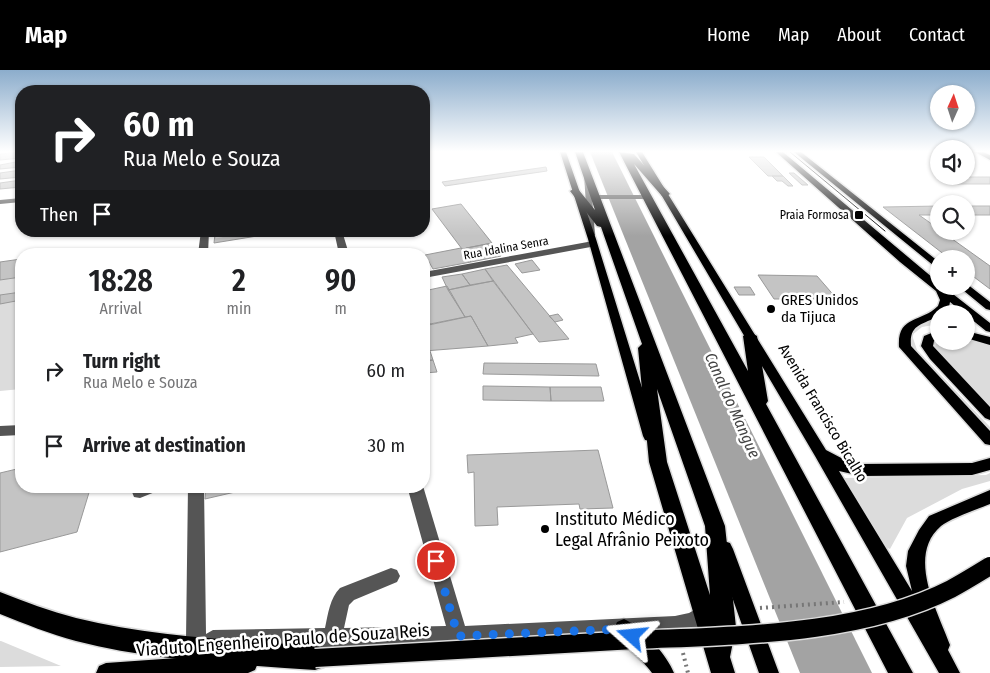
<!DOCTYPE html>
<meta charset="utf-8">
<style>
:root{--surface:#fff;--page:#f2f2f2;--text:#202124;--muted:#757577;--accent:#000}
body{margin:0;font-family:"Fira Sans Condensed",sans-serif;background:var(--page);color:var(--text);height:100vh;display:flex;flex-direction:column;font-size:19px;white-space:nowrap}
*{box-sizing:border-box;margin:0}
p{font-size:16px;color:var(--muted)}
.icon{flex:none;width:28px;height:28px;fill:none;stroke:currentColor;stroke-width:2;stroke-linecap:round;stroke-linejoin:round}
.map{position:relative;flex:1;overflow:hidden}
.panel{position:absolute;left:15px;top:178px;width:415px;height:245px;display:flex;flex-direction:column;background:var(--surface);border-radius:20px;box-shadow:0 1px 4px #0004}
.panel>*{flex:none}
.top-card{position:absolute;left:15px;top:15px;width:415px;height:152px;border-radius:20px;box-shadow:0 1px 4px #0004;background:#202124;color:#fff;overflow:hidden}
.needle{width:32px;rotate:3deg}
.buttons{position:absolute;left:930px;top:15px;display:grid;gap:10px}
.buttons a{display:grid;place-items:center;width:45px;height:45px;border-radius:50%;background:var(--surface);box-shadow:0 1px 4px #0004;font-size:25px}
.pin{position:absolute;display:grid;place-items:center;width:42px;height:42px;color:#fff;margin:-21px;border:2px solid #fff;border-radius:50%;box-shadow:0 1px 5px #0007}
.me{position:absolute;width:55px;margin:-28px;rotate:288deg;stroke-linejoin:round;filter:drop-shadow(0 0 4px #0008)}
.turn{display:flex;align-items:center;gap:18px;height:105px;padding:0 25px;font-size:22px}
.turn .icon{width:65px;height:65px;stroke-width:2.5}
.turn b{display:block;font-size:35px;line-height:42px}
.then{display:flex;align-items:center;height:48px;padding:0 25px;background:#0003;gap:10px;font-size:19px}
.eta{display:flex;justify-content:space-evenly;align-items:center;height:85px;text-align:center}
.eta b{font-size:30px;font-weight:600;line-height:35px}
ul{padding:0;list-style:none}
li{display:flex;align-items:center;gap:15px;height:75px;padding:0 25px}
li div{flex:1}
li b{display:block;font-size:19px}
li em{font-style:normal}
header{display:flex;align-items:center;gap:30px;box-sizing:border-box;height:70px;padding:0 25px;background:var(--accent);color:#fff}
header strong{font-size:24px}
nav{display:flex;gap:28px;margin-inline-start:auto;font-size:18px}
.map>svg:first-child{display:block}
</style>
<header>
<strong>Map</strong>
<nav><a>Home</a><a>Map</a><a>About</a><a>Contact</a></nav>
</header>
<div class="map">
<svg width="990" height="603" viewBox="0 0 990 603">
<rect width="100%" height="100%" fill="#fff"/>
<path fill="#dcdcdc" d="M21 207V319L0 321V210Z
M939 246V254L922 257 912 265 917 280 990 357V363L909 275 912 259Z
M966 268 990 276V336L940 287 935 277 936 270 939 269V271H966Z
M990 403V411L962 419 907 448 890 479 883 476 844 408 986 405Z
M0 571H1L61 596 0 597Z"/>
<path fill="#a3a3a3" d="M590 82H612L872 603H800Z"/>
<path fill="#c4c4c4" stroke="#999" d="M21 82V88L0 90V84Z
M749 87H764L783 106H768Z
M21 91V97L0 99V95Z
M546 97 547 101 445 116 442 112Z
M21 100V107L0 109V103Z
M789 103H794L808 115H802Z
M772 106H783L793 116H788L782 111H777Z
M939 107H990V114H952Z
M21 110V117L0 119V113Z
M461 134 492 173 462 179 432 139Z
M939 136V145H919L939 159V161H941L990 196V219L966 201V189H950L883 137Z
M966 136H990V145H966Z
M235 161H288L214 173 215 164Z
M492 173 501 186 471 192 466 185H471L466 178Z
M461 178 471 192 433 199 425 185Z
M21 189V207L0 210V192Z
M532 190 540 200 522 203 515 194Z
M507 195 569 269 539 272 485 199Z
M485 199 493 211 470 215 462 204Z
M462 204 470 215 448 220 442 207Z
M758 205 817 206 837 229H774Z
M493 211 533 264 515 268 518 273 488 276 471 246 465 247 448 220Z
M447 216 465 247 430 254 424 241V221Z
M734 217H750L755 225H739Z
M21 222V230L0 234V225Z
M558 244 563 250 555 252 549 246Z
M471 246 488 276 424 281V256Z
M424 281H430L433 290 424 291Z
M433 290 437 302 424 303V291Z
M484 293 596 294 599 306 483 304Z
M483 316 550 317 551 331 483 330Z
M550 317H601L604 331H551Z
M598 380 613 438 580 439 579 434 497 437 498 455 475 456 474 402 468 403 467 385Z
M21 398V416H91L77 462 0 482V403Z
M206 416H248V419L205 429Z"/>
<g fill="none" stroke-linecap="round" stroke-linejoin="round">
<path stroke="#d9d9d9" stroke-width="9" stroke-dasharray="9 4.5" stroke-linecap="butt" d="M215 164 231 161"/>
<g stroke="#dbdbdb" stroke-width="3">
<path id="major" d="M560 82H566L596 169 657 366 655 370 650 371 645 370 643 366 588 169Z
M636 82H642L826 380 847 391 861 394 972 393 990 388V400L972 405 861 406 839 401 912 521 906 496 908 481 919 460 929 446 990 420V434C978 439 949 449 941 456 906 486 938 542 950 575L948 580 960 603H939L815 386Z
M776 82H783L939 213V216L944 217 990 253V262L986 261 950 232 949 237 943 244H939V246C922 255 909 254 911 276L990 361V375L985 374 899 277C897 245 921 253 938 236L940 230 936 221 900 192Z
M794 82H801L939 192V200Z
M975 82H983L990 85V90Z
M967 214 990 232V240L986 239 958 216H966Z
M939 260V268L934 271 933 276 990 337V350L985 348 930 289 921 276 924 266Z
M966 261 990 267V275L966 268Z
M724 471 730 473 733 479 779 603H759L715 479 718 473Z
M624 549C642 557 667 585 674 603H652C641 587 621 576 614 559L617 552Z
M248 583 255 586 258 593 255 600 248 603H96L99 596 106 593Z"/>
</g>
<g stroke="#dbdbdb" stroke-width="3">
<path id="highway" d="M575 82H583L725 456 736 557 730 587 735 603H711L649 392 638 278 642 274 601 157 597 156 570 121 575 118 578 119 595 140ZM657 319 705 456 710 525 667 392Z
M619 82 634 84 670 124 665 127 662 126 634 94 748 301 743 266 750 262 757 266 768 331 766 334 913 603H888Z
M0 522C25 532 50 541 76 548 154 567 235 570 315 576L324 579 327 588 324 597 315 600C235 594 154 591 76 571 50 564 25 554 0 544Z"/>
</g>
<path stroke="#777" stroke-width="4" stroke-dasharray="2 4" stroke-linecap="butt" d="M760 538 844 532
M683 583 688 603"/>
<path fill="#555" fill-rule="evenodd" d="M584 104 591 106 592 127 596 125H646L650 127 646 129H596L592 127 595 165 591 168 588 167Z
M21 128V132L0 134V130Z
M201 161H209L208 184H198Z
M334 161H342L349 184H339Z
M593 171 596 172V176L424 208V202Z
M21 355V365L0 366V356Z
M137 416H163L160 420 140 428 134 427 132 422Z
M188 416H204L206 564 213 560 325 558C328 544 330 528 340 518L391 498 397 500 400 506 397 512 354 530 349 535 344 558 446 556 407 416H423L465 556 675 546 689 543 705 534 712 536 714 543C708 559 691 562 675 566L458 576 213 580 206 577 205 573 203 577 196 580 189 577 186 570Z"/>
<use href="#major" fill="#000" fill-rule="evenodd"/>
<use href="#highway" fill="#000" fill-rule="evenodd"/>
<path stroke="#000" stroke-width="1" d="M790 82 885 161"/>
<g stroke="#dbdbdb" stroke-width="21" stroke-linecap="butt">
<path id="major-bridge" d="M315 588C416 582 516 577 617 571 723 565 855 568 951 519 964 512 977 504 990 496"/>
</g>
<use href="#major-bridge" stroke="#000" stroke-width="18"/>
</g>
<linearGradient id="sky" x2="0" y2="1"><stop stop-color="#8cadcc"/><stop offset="0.49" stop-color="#fff"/><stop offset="1" stop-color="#fff" stop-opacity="0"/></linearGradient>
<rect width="990" height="166" fill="url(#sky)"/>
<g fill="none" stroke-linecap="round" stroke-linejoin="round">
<path stroke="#1a73e8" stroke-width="9" stroke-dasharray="0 16.2" d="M436 491 458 566 624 559 632 566"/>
</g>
<g fill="#000" stroke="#fff" stroke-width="2">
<rect x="854" y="140" width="10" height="10" rx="2.5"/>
<circle cx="771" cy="239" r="5"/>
<circle cx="545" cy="459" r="5"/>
</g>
<g text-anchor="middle" stroke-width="5" stroke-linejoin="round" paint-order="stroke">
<g font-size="12" fill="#000" stroke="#fff" text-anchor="end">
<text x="849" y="149">Praia Formosa</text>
</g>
<g font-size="12" fill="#000" stroke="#fff">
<text transform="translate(506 178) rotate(-10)" y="4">Rua Idalina Senra</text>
</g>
<g font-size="15" fill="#000" stroke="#fff" text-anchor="start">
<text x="781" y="235">GRES Unidos<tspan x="781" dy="17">da Tijuca</tspan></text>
</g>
<g font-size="15" fill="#000" stroke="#fff">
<text transform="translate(823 343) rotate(59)" y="5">Avenida Francisco Bicalho</text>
</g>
<g font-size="16" font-style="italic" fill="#444" stroke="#fff">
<text transform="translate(733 335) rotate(66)" y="6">Canal do Mangue</text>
</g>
<g font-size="18" fill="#000" stroke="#fff" text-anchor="start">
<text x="555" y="455">Instituto Médico<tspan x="555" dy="21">Legal Afrânio Peixoto</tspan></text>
</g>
<g font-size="18" fill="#000" stroke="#fff">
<text transform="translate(283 570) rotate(-4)" y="6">Viaduto Engenheiro Paulo de Souza Reis</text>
</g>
</g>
</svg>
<div class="buttons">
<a><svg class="needle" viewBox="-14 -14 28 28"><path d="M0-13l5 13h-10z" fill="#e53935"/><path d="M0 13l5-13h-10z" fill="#757577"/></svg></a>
<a><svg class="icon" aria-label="sound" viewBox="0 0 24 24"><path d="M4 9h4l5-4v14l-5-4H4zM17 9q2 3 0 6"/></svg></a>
<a><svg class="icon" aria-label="search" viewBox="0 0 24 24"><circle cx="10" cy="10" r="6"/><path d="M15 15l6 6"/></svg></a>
<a>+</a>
<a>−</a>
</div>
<div class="pin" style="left:436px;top:491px;background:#d93025"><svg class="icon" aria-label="arrive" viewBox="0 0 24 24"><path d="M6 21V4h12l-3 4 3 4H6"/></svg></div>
<svg class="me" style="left:632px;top:566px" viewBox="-20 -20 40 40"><path d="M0-17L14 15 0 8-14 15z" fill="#1a73e8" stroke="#fff" stroke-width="4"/></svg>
<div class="top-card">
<div class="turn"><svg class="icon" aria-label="right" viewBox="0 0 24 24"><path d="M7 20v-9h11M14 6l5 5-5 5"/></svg><div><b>60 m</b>Rua Melo e Souza</div></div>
<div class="then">Then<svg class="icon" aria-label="arrive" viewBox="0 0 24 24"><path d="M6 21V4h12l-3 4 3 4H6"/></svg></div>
</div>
<section class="panel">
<div class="eta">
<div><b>18:28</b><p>Arrival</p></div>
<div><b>2</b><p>min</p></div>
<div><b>90</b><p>m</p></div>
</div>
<ul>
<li><svg class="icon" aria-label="right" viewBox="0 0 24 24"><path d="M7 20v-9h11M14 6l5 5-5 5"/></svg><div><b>Turn right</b><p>Rua Melo e Souza</p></div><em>60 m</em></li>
<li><svg class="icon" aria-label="arrive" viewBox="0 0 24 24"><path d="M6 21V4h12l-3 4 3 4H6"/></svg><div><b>Arrive at destination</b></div><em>30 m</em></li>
</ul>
</section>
</div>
